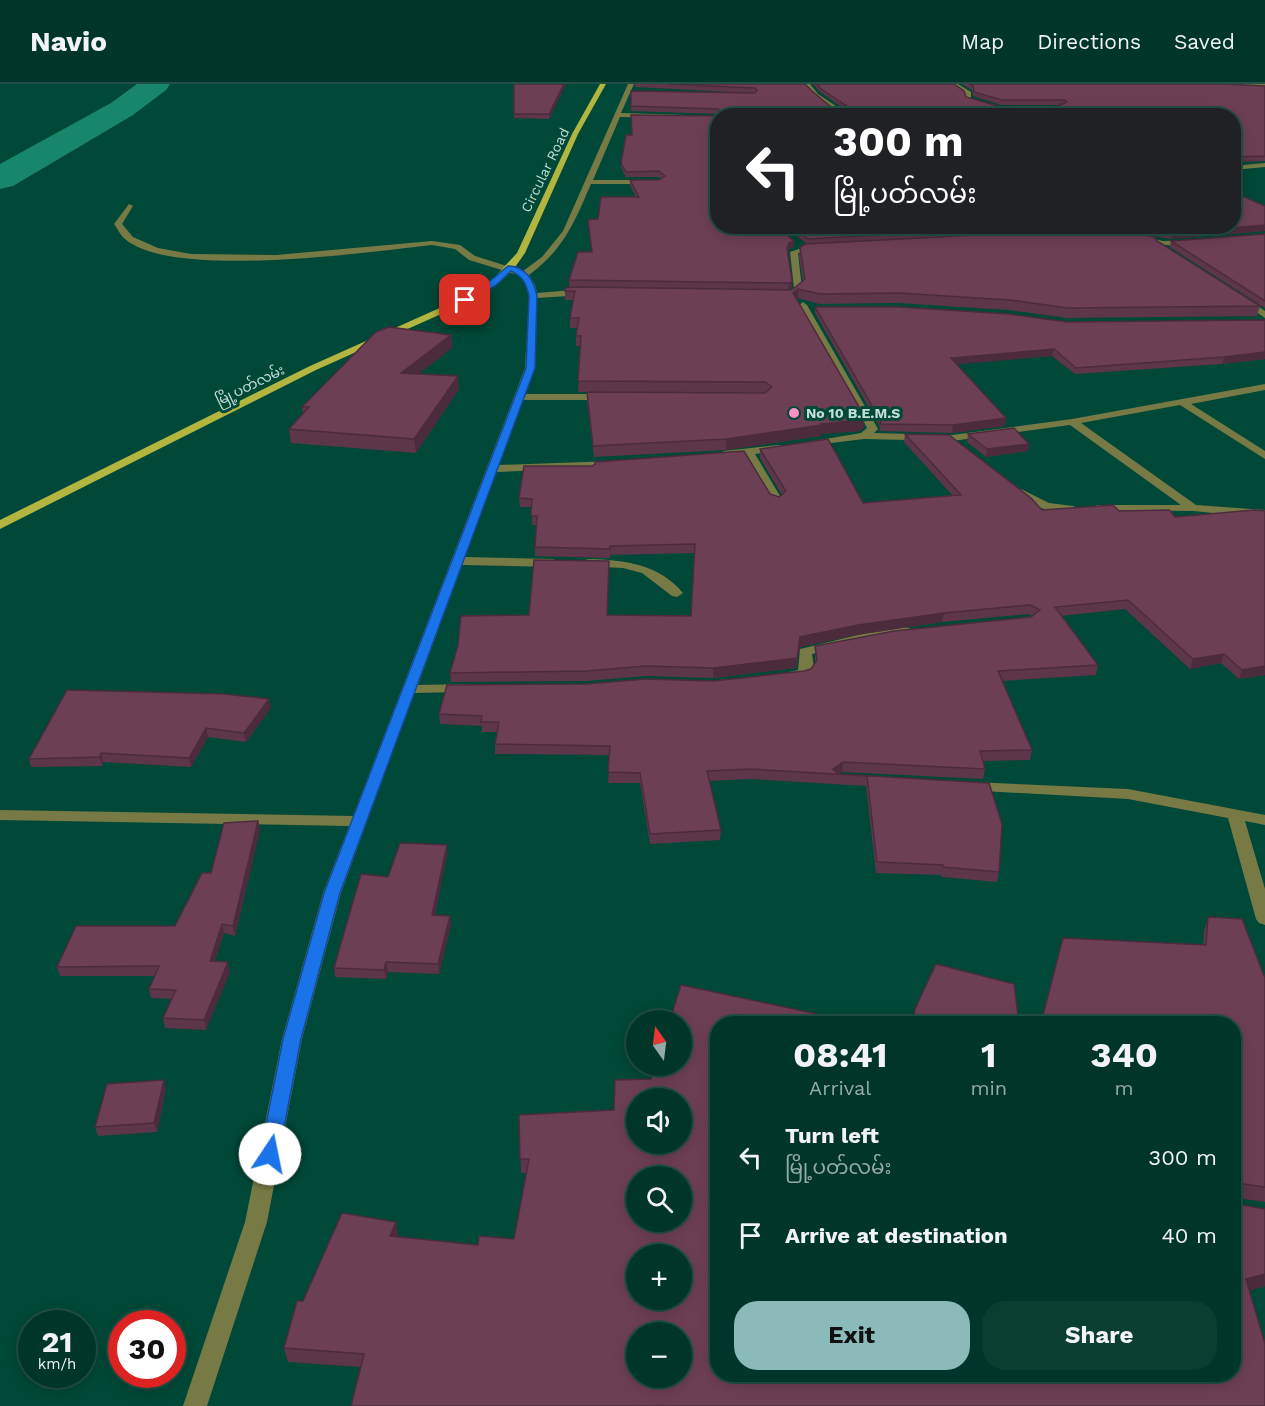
<!DOCTYPE html>
<meta charset="utf-8">
<style>
:root{--surface:#003629;--page:#0a3e31;--text:#f1f3f6;--muted:#95aba8;--line:#225046;--accent:#8bbbb9}
body{margin:0;font-family:"Work Sans","Noto Sans Myanmar",sans-serif;background:var(--page);color:var(--text);height:100vh;display:flex;flex-direction:column;font-size:22px;white-space:nowrap}
*{box-sizing:border-box;margin:0}
p{font-size:20px;color:var(--muted)}
.icon{flex:none;width:33px;height:33px;fill:none;stroke:currentColor;stroke-width:2;stroke-linecap:round;stroke-linejoin:round}
.map{position:relative;flex:1;overflow:hidden}
.side{position:absolute;left:710px;top:932px;width:531px;height:366px;display:flex;flex-direction:column;background:var(--surface);border-radius:24px;box-shadow:0 3px 15px #0003,0 0 0 2px var(--line)}
.side>*{flex:none}
.guide{position:absolute;left:710px;top:24px;width:531px;height:126px;border-radius:24px;box-shadow:0 3px 15px #0003,0 0 0 2px var(--line);background:#202124;color:#fff;overflow:hidden}
.needle{width:39px;rotate:346deg}
.controls{position:absolute;left:626px;top:926px;display:grid;gap:12px}
.controls a{display:grid;place-items:center;width:66px;height:66px;border-radius:50%;background:var(--surface);box-shadow:0 3px 15px #0003,0 0 0 2px var(--line);font-size:30px}
.speed{position:absolute;left:18px;top:1226px;display:flex;gap:12px;font-size:30px;font-weight:700;text-align:center}
.speed>*{display:grid;place-content:center;width:78px;height:78px;border-radius:50%;background:var(--surface);box-shadow:0 3px 15px #0003,0 0 0 2px var(--line);line-height:1}
.speed small{font-size:15px;font-weight:400}
.speed .limit{border:9px solid #d22;background:#fff;color:#111}
.pin{position:absolute;display:grid;place-items:center;width:51px;height:51px;color:#fff;margin:-26px;border-radius:12px;box-shadow:0 3px 9px #0006}
.me{position:absolute;width:66px;margin:-33px;rotate:11deg;stroke-linejoin:round;filter:drop-shadow(0 0 4px #0008)}
.turn{display:flex;align-items:center;gap:21px;height:126px;padding:0 24px;font-size:27px}
.turn .icon{width:78px;height:78px;stroke-width:2.5}
.turn b{display:block;font-size:42px;line-height:51px}
.eta{display:flex;justify-content:space-evenly;align-items:center;height:102px;text-align:center}
.eta b{font-size:36px;font-weight:700;line-height:42px}
.primary-button{display:flex;gap:12px;margin-top:auto;padding:12px 24px}
.primary-button a{flex:1;height:69px;border-radius:24px;background:var(--accent);color:#111;font-size:24px;font-weight:700;line-height:69px;text-align:center}
.primary-button a+a{background:var(--page);color:var(--text)}
ul{padding:0;list-style:none}
li{display:flex;align-items:center;gap:18px;height:78px;padding:0 24px}
li div{flex:1}
li b{display:block;font-size:22px}
li em{font-style:normal}
header{display:flex;align-items:center;gap:36px;box-sizing:border-box;height:84px;padding:0 30px;background:var(--surface);border-bottom:2px solid var(--line)}
header strong{font-size:28px}
nav{display:flex;gap:33px;margin-inline-start:auto;font-size:21px}
.map>svg:first-child{display:block}
</style>
<header>
<strong>Navio</strong>
<nav><a>Map</a><a>Directions</a><a>Saved</a></nav>
</header>
<div class="map">
<svg width="1265" height="1322" viewBox="0 0 1265 1322">
<rect width="100%" height="100%" fill="#004837"/>
<g fill="none" stroke-linecap="round" stroke-linejoin="round">
<path fill="#18866a" fill-rule="evenodd" d="M137 0H170L166 6 133 31 13 102 0 105V80L111 19Z"/>
<path fill="#787a46" fill-rule="evenodd" d="M628 0H634L621 29 718 32 717 35 620 33 593 96H648L652 98 648 100H591C574 139 564 165 529 191L535 201 537 209 584 205 588 208 584 211 537 214 535 284 525 310H606L611 313 606 316H523L499 381 614 377 620 380 614 383 496 388 465 473 553 475 559 479 553 483 462 481 418 601 466 600 473 604 466 608 414 609 341 809 302 955 267 1138 207 1322H183L245 1138 282 955 323 809 349 742 0 736V726L353 732 525 284 529 212 527 201 521 192 469 176 455 165 432 161C369 168 172 196 125 155 120 151 118 145 114 140L129 120 133 122 122 140 133 153 158 164 191 170 276 171 432 157 460 161 475 172 523 187 542 173 563 147Z
M804 0H810L818 10 851 32C833 32 814 13 804 0Z
M951 0H958L971 8V14L1001 23H1064C1043 33 988 27 966 16V10Z
M1216 0H1265V4L1219 2Z
M1265 79V83L1233 86V82Z
M1142 152 1163 157 1189 156 1193 158C1178 166 1155 159 1139 156V152Z
M805 163H819L823 165 798 169 802 205 794 212 781 213V209L794 204 790 168Z
M1242 211 1265 227V234L1239 216 1238 214Z
M803 218 807 221 878 345 874 349 952 351 1072 335 1265 300V306L1191 320 1265 367V375L1180 321 1081 339 1196 421 1265 426V434L1193 427 1093 426 1091 424 1097 421H1181L1070 341 952 357 864 355 807 362V358L861 349 867 344 799 221Z
M778 361 782 362V366L755 370 783 417 777 420 771 417 744 371 724 373 719 370 724 367Z
M1021 405 1049 419 1073 422 1079 425 1077 427C1055 432 1034 423 1017 410L1015 408Z
M589 475C625 476 659 480 683 509L677 513 672 512 642 489 623 484 585 482 583 479 585 476Z
M907 543 914 547 912 550 883 553 812 570 814 584 808 593 789 596 782 592 784 589 798 586 800 565 883 545Z
M971 698 1128 705 1265 731V741L1245 737 1265 805V841L1259 839 1256 835 1228 734 1128 715 965 706 963 703Z"/>
<path fill="#b2b53f" fill-rule="evenodd" d="M600 0H606L578 50 525 169 513 186 500 198 468 218 316 286 0 445V436L310 282 462 214 494 194 517 169 572 50Z"/>
</g>
<path fill="#5e3649" fill-rule="evenodd" d="M514 0H566L549 35 514 34Z
M635 0H805L812 7 830 22 844 29H850L820 8 813 0H954L966 13 1001 23 1044 25 1056 23 1061 21H1001L973 12 972 6 962 0H1226L1265 2V77L1233 78V32L719 30 631 27V7L752 9 635 3Z
M631 51 717 142 794 157V163L789 165 788 168 792 203 788 206H792L803 197 799 172 800 163 807 160 784 142H1233L1265 122V147L1171 155 1125 147 1157 157 1260 222 1257 232 1066 234 1008 226 898 219 819 220 798 214 797 215 864 343 860 347 821 350V352L726 366 594 373 587 319V308H578L581 262H576V252L577 244H570V234L573 216H565V207L576 203H569V196L592 168 588 136 598 135 636 113 630 102V96H659L661 95 659 93H626L621 84V79Z
M1265 150V224L1170 163 1171 157Z
M815 223 1067 238 1265 236V275L1222 280 1075 290 1052 272 957 280 1005 342 952 349 879 347 880 343 815 229Z
M451 251 452 264 418 290 459 305 416 369 291 359 289 345 303 330 302 323Z
M905 350 1042 426 1119 427 1175 433 1265 427V591L1239 595 1221 579 1190 585 1125 525 1061 532 1098 581 1096 591 1002 597 1032 666 1030 676 983 677 985 685 983 695 842 688 838 690 989 699 999 788 997 798 942 793 941 791 876 789 866 702 750 695 709 697 721 746 720 756 650 760 640 699H608L610 671 495 670V660L497 648H482V642L440 640 439 630 586 600 713 597 804 587 811 585 815 578V562L1031 533 1032 532 1029 530 942 538 857 551 800 563 796 584 713 594 646 592 586 597 451 598 450 589 529 531 609 477 607 531 691 532 695 469 610 471V474L535 472V463L537 441H532V423H520L519 414 770 410 779 413 782 411 760 374V365L863 419 952 411 904 358Z
M968 350 1029 360 1028 367 986 373 967 358Z
M269 615 271 624 246 658 208 653 191 683 103 678 102 682 31 683 29 675Z
M258 737 260 746 235 852 224 849 215 877 230 888 206 946 165 944 163 934 172 915 151 914 149 905 155 892H60L57 883 175 842 211 789Z
M447 770 435 831 451 841 439 890 388 888 386 895 335 893 334 884 388 793Z
M1208 833 1242 835 1265 894V1118L1237 1114V1120L1265 1125V1202L1249 1207 1265 1260V1322H351L360 1283 288 1278 284 1264 297 1217H303L342 1129 396 1138 398 1153 478 1161 479 1152 514 1155 526 1089H521L519 1031 614 1026 615 996 651 995 655 981H681V936H670L681 901 836 934 835 939H717V1290H1233V939H1041L1063 854 1203 861 1204 847ZM636 1014H681V1059H636ZM636 1092H681V1137H636ZM636 1170H681V1215H636ZM636 1248H681V1293H636Z
M166 1005 157 1048 98 1052 95 1043Z"/>
<path fill="#4c2c3c" d="M564 0H566L549 35V30Z
M1265 141V147L1171 155 1172 149Z
M794 157V163L789 165 787 170V164L789 159Z
M792 197V203L788 206 789 199Z
M798 205V214L793 219V209Z
M451 251 452 264 403 302 401 289Z
M1054 265 1052 272 950 281 951 274Z
M1265 268V275L1222 280 1224 273Z
M458 292 459 305 416 369 414 355Z
M865 333 864 343 860 347 821 350V352L726 366V355Z
M1006 334 1005 342 952 349 953 341Z
M1029 360 1028 367 986 373 987 365Z
M944 529 942 538 857 551 800 563 796 584 713 594V584L800 553 858 541Z
M1224 570 1221 579 1190 585 1193 575Z
M1265 582V591L1239 595 1242 586Z
M269 615 271 624 246 658 244 649Z
M206 644 208 653 191 683 189 674Z
M101 669 103 678 102 682 100 673Z
M843 678 842 688 838 691 833 685Z
M258 737 260 746 235 852 233 842Z
M447 761V770L433 840 432 831Z
M450 832 451 841 439 890 438 880Z
M222 840 224 849 212 887 210 877Z
M228 878 230 888 206 946 204 936Z
M386 878 388 888 386 895 384 886Z
M164 996 166 1005 157 1048 154 1039Z
M396 1138 398 1152 392 1166 390 1152Z
M1265 1190V1202L1240 1209 1246 1195Z"/>
<path fill="#6d3f55" stroke="#4c2c3c" stroke-width="1.5" fill-rule="evenodd" d="M514 0H564L549 30H514Z
M668 0H805L812 7 830 22 844 29H851L854 27 820 4 817 0H954L964 7 966 13 1001 23 1044 25 1056 23 1067 18 1065 16H1002L974 8 973 2 970 0H1226L1265 2V72L1233 73V32H718L720 28 718 25 631 22V7L755 9 757 6 755 4Z
M631 31 717 32V142H776L794 157 789 159 787 164 792 197 789 199 569 196 578 168H592L588 136 598 135 601 113H639L630 96H659L665 92 659 87 626 88 621 79 626 51H632Z
M1233 108 1265 122V141L1172 149 1131 142H1233Z
M792 142H1042L808 155Z
M1110 144 1154 153 1157 157 1260 222 1068 224 1010 216 899 209 820 210 798 205 793 209 865 333 861 336 821 340 822 341 726 355 593 362 587 308 765 309 772 303 765 298 578 297 581 252H576L579 234H570L575 207H565V204L577 203 792 206 805 195 800 163 806 160Z
M1265 150V217L1171 157Z
M815 223H899L1009 230 1067 238 1265 236V268L1224 273 1076 284 1054 265 951 274 1006 334 953 341 880 340 881 337Z
M389 243 451 251 401 289 458 292 414 355 289 345 309 323H302L376 248Z
M1014 344 1029 360 987 365 968 350Z
M905 350 949 351 1031 414 1042 426 1113 421 1119 427 1169 426 1175 433 1254 426 1265 427V582L1242 586 1224 570 1193 575 1128 516 1055 523 1098 581 998 587 1032 666 980 667 985 685 843 678 833 685 838 690 989 699 1002 740 999 788 943 783V781L877 778 867 692 750 685 707 687 721 746 650 750 640 689 608 688 610 662 495 660 499 638H481L482 632 439 630 447 601 586 600 646 595 713 597 804 587 811 585 817 576 815 562 894 547 1031 533 1040 526 1030 521 944 529 858 541 800 553 797 574 713 584 646 582 586 587 450 589 458 561 461 532 529 531 534 476 609 477 607 531 691 532 695 460 610 462V465L535 463 537 432H531L532 415 519 414 524 382H592L595 380V378L744 367 770 410 779 413 786 407 760 365 828 355 863 419 961 411Z
M67 606 224 610 269 615 244 649 206 644 189 674 101 669 100 673 29 675Z
M258 737 233 842 222 840 210 877 228 878 204 936 163 934 176 906 149 905 159 882 57 883 76 842H175L202 789H211L224 739Z
M400 759 447 761 432 831 450 832 438 880 386 878 384 886 334 884 361 790 388 793Z
M1208 833 1242 835 1265 894V1103L1237 1099V1120L1265 1125V1190L1246 1195 1265 1260V1322H351L364 1270 284 1264 297 1217H303L342 1129 396 1138 390 1152 478 1161 479 1152 514 1155 529 1075H520L519 1031 614 1026 615 996 651 995 655 981H681V936H670L681 901 836 934 835 939H717V1290H1233V939H1041L1063 854 1206 861ZM636 1014H681V1059H636ZM636 1092H681V1137H636ZM636 1170H681V1215H636ZM636 1248H681V1293H636Z
M936 880 1014 900 1019 939H913L915 925Z
M164 996 154 1039 95 1043 107 1000Z"/>
<path fill="#1a73e8" stroke="#114b97" stroke-width="1.5" d="M508 182C525 182 534 196 537 212L535 284 340 809 301 955 279 1070 276 1075 270 1077 263 1075 260 1070 283 955 324 809 526 284 529 212C526 199 523 193 511 187L495 202 468 217 461 216 489 198Z"/>
<circle fill="#fc8fc3" stroke="#004837" stroke-width="2" cx="794" cy="329" r="6"/>
<g text-anchor="middle" stroke-width="6" stroke-linejoin="round" paint-order="stroke">
<g font-size="14" fill="#c1dfd4" stroke="#004837">
<text transform="translate(545 86) rotate(-64)" y="5">Circular Road</text>
<text transform="translate(250 301) rotate(-26)" y="5">မြို့ပတ်လမ်း</text>
</g>
<g font-size="14" font-weight="bold" fill="#c1dfd4" stroke="#004837" text-anchor="start">
<text x="806" y="334">No 10 B.E.M.S</text>
</g>
</g>
</svg>
<div class="controls">
<a><svg class="needle" viewBox="-14 -14 28 28"><path d="M0-13l5 13h-10z" fill="#e53935"/><path d="M0 13l5-13h-10z" fill="#95aba8"/></svg></a>
<a><svg class="icon" aria-label="sound" viewBox="0 0 24 24"><path d="M4 9h4l5-4v14l-5-4H4zM17 9q2 3 0 6"/></svg></a>
<a><svg class="icon" aria-label="search" viewBox="0 0 24 24"><circle cx="10" cy="10" r="6"/><path d="M15 15l6 6"/></svg></a>
<a>+</a>
<a>−</a>
</div>
<div class="speed"><div>21<small>km/h</small></div><div class="limit">30</div></div>
<div class="pin" style="left:465px;top:216px;background:#d93025"><svg class="icon" aria-label="arrive" viewBox="0 0 24 24"><path d="M6 21V4h12l-3 4 3 4H6"/></svg></div>
<svg class="me" style="left:270px;top:1070px" viewBox="-20 -20 40 40"><circle r="19" fill="#fff"/><path d="M0-13L10 11 0 6-10 11z" fill="#1a73e8"/></svg>
<div class="guide">
<div class="turn"><svg class="icon" aria-label="left" viewBox="0 0 24 24"><path d="M17 20v-9H6M10 6l-5 5 5 5"/></svg><div><b>300 m</b>မြို့ပတ်လမ်း</div></div>
</div>
<section class="side">
<div class="eta">
<div><b>08:41</b><p>Arrival</p></div>
<div><b>1</b><p>min</p></div>
<div><b>340</b><p>m</p></div>
</div>
<ul>
<li><svg class="icon" aria-label="left" viewBox="0 0 24 24"><path d="M17 20v-9H6M10 6l-5 5 5 5"/></svg><div><b>Turn left</b><p>မြို့ပတ်လမ်း</p></div><em>300 m</em></li>
<li><svg class="icon" aria-label="arrive" viewBox="0 0 24 24"><path d="M6 21V4h12l-3 4 3 4H6"/></svg><div><b>Arrive at destination</b></div><em>40 m</em></li>
</ul>
<div class="primary-button"><a>Exit</a><a>Share</a></div>
</section>
</div>
